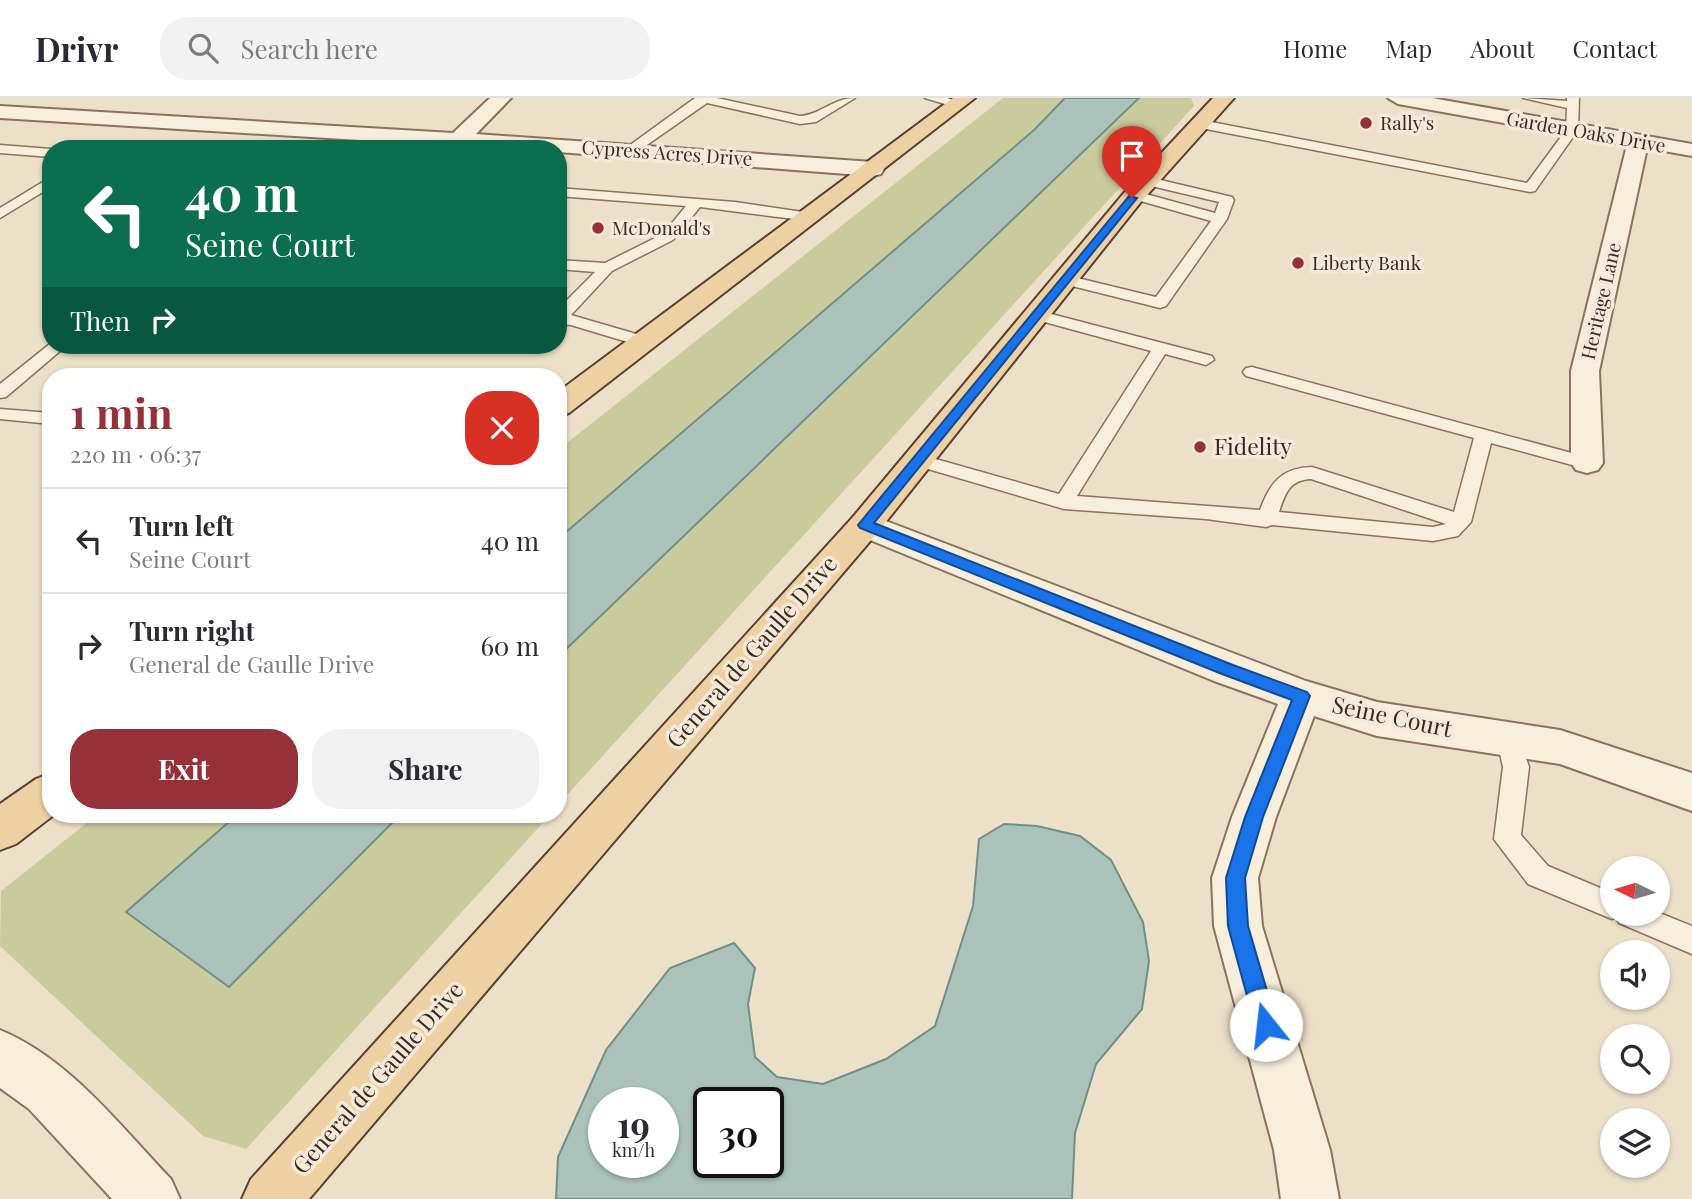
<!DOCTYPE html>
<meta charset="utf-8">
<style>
:root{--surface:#fff;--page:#f2f2f3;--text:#2b2b33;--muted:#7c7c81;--line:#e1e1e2;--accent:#963039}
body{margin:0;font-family:"Playfair Display",serif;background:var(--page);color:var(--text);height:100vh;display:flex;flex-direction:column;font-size:26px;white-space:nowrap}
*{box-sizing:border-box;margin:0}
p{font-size:23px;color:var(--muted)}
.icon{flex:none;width:38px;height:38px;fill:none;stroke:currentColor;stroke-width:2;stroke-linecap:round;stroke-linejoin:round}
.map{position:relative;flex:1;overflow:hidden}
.side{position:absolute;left:42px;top:270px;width:525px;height:455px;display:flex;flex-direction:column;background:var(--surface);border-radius:28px;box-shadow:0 2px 5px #0004}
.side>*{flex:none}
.banner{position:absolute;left:42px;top:42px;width:525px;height:214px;border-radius:28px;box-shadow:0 2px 5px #0004;background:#0b6e4f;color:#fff;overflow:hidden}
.needle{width:46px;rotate:275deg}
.tools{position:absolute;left:1600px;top:758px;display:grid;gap:14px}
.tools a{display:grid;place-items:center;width:70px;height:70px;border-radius:50%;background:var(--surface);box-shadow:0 2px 5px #0004;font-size:35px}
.speed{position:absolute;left:588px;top:989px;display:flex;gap:14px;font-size:35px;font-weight:700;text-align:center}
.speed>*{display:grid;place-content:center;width:91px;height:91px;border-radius:50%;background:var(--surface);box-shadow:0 2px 5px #0004;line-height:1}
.speed small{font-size:18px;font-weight:400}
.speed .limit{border:4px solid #111;border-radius:10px;background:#fff;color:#111}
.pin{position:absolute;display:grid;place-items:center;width:60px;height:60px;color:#fff;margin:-72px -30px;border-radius:50% 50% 50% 0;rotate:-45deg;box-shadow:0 0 7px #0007}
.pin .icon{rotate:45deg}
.me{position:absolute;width:77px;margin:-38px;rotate:344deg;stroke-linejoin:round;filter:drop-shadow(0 0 5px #0008)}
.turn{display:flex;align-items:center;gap:24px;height:147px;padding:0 28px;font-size:32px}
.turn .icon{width:91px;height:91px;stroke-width:2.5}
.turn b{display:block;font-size:49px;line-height:60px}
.then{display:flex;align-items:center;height:66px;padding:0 28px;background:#0003;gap:14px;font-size:26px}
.round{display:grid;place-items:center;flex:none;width:74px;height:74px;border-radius:28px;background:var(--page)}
.summary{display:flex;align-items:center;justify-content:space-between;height:119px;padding:0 28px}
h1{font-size:42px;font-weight:700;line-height:52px;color:var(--accent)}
.button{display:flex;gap:14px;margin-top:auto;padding:14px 28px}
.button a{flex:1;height:80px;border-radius:28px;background:var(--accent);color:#fff;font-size:28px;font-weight:700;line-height:80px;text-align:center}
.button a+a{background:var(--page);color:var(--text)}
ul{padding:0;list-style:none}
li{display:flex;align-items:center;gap:21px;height:105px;padding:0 28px;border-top:2px solid var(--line)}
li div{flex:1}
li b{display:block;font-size:26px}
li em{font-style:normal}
header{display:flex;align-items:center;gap:42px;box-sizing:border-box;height:98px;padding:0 35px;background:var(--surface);border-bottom:2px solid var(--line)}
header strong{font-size:33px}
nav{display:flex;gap:38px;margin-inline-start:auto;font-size:24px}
.search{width:490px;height:63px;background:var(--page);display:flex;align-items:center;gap:18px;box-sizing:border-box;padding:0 24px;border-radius:28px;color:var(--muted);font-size:26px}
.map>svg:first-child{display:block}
</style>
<header>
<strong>Drivr</strong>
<div class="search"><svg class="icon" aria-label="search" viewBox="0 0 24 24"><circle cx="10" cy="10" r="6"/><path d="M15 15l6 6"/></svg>Search here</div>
<nav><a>Home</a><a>Map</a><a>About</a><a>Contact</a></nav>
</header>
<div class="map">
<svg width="1692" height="1101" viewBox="0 0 1692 1101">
<rect width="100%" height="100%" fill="#ede0c9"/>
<path fill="#cacb9d" d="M1003 0H1065L1034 32 558 441V352Z
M1139 0H1191L1194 8 558 707V559Z
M98 716H238L126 814 229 889 401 716H551L246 1051 203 1038 0 848 1 793Z"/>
<path fill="#aac2b9" stroke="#709086" stroke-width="2" fill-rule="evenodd" d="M1065 0H1139L558 559V441L1034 32Z
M238 716H401L229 889 126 814Z
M1004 726 1037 728 1080 738 1111 762 1143 824 1149 863 1142 911 1096 966 1075 1035 1072 1101H556L558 1059 606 952 670 870 734 845 755 870 748 906 755 959 777 979 823 986 886 961 935 928 973 808 979 741ZM604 1004H663V1064H604ZM709 1004H768V1064H709Z"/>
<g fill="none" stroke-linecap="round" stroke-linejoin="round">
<g stroke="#89725e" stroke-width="3">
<path id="service" d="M695 0H717L800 18C820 17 833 0 855 0L816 24 800 26 707 5 634 56H626V50Z
M925 0H947L964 6 958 10Z
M1523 0 1567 3V0H1579L1578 32 1535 93 1530 94 1201 30 1195 26 1201 22 1527 85 1566 32 1567 10Z
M0 47 51 51V59L0 55Z
M51 79V89L0 120V110Z
M1148 79 1232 99 1234 102 1227 121 1166 208 1160 210 1060 185 1057 182 1060 179 1065 177 1156 199 1211 123 1130 100 1128 97 1135 93 1215 115 1219 104 1143 86V80Z
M558 90 735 104 810 115 817 119 810 123 700 109 673 142 612 173 571 217 650 240 652 244 644 249 571 227 558 226V211L595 174 558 171V162L605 165 663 136 686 108 558 98Z
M1036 212 1212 258 1214 262 1206 267 1165 256 1077 398 1260 412C1270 385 1281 370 1312 369L1454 414 1474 340 1246 278 1243 274 1246 270 1252 269 1594 361 1596 365 1594 369 1587 371 1491 345 1471 424 1458 438 1433 443 1272 427 1266 429 1206 421 1064 411 911 366 909 362 911 358 918 356 1059 396 1151 253 1030 220 1028 217ZM1311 381 1446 426 1433 429 1279 414C1285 396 1289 382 1311 381Z
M51 245 67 247 6 299 0 300V286Z
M0 311 51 315V326L0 321Z
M1509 632 1518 635 1529 669 1521 737 1548 768 1612 795V816L1657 814 1692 828V856L1619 825 1616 819 1612 821 1528 786 1494 741 1503 669 1497 642 1500 635Z"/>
</g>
<g stroke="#89725e" stroke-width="4">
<path id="minor" d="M490 0H511L476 36 873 64 881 66 884 71 881 76 873 78 558 54V51H505L0 20V8L453 35Z
M1388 0H1432L1692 46V58L1647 50 1599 273 1603 365 1598 372 1587 375 1576 372 1571 365V273L1627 47 1398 6Z
M865 415 1306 583 1377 604 1560 632 1692 675V713L1560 666 1377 638 1314 618 1276 719 1258 780 1262 828 1330 1052 1339 1101H1281L1274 1052 1214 828 1212 780 1232 719 1278 606 1214 583 853 435 848 427 853 419Z
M0 932C70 961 120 1028 171 1081L180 1101H112L29 1011 0 990Z"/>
</g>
<g stroke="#574032" stroke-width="4">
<path id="primary" d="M953 0H975L569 315 558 318V294Z
M1213 0H1234L1140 105 877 435 309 1101H242L251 1081 853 419 1124 95Z
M51 675V716H55L16 746 0 752V706L36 681Z"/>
</g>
<use href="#service" fill="#f8eedc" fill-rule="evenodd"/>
<use href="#minor" fill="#f8eedc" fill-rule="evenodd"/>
<use href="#primary" fill="#eed1a3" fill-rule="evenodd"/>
</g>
<path fill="#1a73e8" stroke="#114b97" stroke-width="2" d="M1129 98 1137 100 874 425 1233 567 1307 594 1310 598 1263 719 1245 780 1248 828 1277 927 1274 934 1266 937 1259 934 1255 927 1228 828 1226 780 1245 719 1292 602 1222 576 860 430 858 427Z"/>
<g fill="#963039" stroke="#f5ead9" stroke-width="2.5">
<circle cx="1366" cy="25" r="7"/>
<circle cx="598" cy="130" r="7"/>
<circle cx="1298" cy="165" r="7"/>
<circle cx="1200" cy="349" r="7"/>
</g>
<g text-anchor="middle" stroke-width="7" stroke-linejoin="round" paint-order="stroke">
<g font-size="19" fill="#3a2b21" stroke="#f5ead9" text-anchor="start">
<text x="1380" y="32">Rally's</text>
<text x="612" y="137">McDonald's</text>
<text x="1312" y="172">Liberty Bank</text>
</g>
<g font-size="19" fill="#3a2b21" stroke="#f5ead9">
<text transform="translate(1586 34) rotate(10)" y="7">Garden Oaks Drive</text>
<text transform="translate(667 55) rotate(4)" y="7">Cypress Acres Drive</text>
<text transform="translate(1601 203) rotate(-77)" y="7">Heritage Lane</text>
</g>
<g font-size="23" fill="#3a2b21" stroke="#f5ead9" text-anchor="start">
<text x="1214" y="357">Fidelity</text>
</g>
<g font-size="23" fill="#3a2b21" stroke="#f5ead9">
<text transform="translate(752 554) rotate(-49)" y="8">General de Gaulle Drive</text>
<text transform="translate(1392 619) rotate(12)" y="8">Seine Court</text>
<text transform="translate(378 980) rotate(-49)" y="8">General de Gaulle Drive</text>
</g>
</g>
</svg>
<div class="tools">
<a><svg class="needle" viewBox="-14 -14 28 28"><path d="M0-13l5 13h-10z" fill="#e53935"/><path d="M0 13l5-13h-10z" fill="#7c7c81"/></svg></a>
<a><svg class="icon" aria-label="sound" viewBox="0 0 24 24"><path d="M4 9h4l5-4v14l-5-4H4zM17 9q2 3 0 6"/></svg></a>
<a><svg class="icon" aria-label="search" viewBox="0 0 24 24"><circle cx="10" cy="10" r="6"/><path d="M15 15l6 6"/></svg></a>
<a><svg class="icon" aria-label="layers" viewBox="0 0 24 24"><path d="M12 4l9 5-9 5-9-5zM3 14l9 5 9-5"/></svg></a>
</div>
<div class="speed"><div>19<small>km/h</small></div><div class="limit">30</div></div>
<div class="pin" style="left:1132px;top:100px;background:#d93025"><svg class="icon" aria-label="arrive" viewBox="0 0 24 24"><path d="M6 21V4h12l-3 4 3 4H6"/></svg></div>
<svg class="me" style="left:1266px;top:927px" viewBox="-20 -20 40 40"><circle r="19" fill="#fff"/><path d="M0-13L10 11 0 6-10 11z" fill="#1a73e8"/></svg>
<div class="banner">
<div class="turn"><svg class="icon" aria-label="left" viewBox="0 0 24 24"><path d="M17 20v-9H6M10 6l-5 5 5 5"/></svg><div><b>40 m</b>Seine Court</div></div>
<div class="then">Then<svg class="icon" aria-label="right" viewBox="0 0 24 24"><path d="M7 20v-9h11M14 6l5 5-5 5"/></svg></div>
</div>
<section class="side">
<div class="summary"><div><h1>1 min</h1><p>220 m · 06:37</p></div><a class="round" style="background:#d93025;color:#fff"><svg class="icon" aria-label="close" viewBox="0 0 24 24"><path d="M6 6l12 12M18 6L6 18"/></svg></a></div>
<ul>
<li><svg class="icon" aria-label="left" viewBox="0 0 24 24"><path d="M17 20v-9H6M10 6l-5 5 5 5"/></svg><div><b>Turn left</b><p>Seine Court</p></div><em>40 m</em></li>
<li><svg class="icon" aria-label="right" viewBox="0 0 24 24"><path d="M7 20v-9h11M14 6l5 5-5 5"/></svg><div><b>Turn right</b><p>General de Gaulle Drive</p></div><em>60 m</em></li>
</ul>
<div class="button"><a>Exit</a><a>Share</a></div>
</section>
</div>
